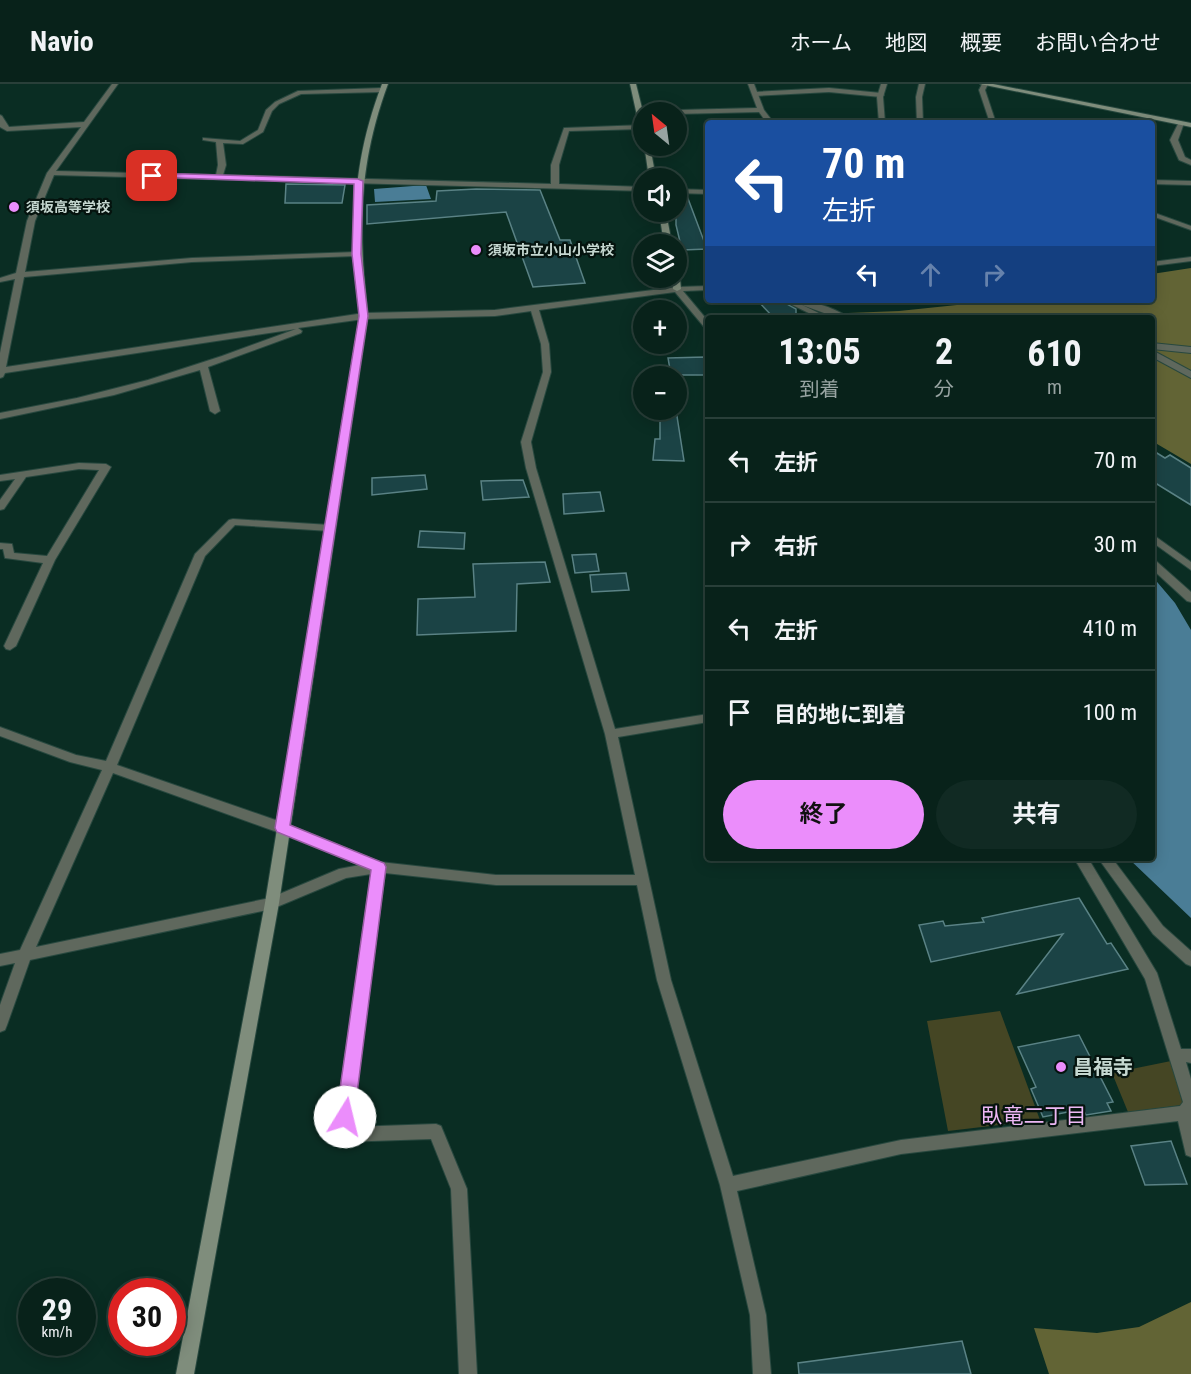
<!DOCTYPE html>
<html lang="ja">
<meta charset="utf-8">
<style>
:root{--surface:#08221a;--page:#112a23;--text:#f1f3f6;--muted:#98a4a2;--line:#293f39;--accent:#eb8dfb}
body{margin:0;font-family:"Roboto Condensed","Noto Sans JP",sans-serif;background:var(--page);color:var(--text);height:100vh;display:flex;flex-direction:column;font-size:22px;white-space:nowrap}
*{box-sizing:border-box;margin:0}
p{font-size:20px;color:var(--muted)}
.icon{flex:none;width:33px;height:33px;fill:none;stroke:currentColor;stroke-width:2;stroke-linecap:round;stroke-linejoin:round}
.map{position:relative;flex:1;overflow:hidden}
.panel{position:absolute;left:705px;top:231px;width:450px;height:546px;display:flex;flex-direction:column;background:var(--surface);border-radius:6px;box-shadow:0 3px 15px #0003,0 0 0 2px var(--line)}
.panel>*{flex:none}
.guide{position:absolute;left:705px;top:36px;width:450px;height:183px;border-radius:6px;box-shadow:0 3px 15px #0003,0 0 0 2px var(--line);background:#1a4fa0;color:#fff;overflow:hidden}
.needle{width:39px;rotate:331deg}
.controls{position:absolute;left:633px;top:18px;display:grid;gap:12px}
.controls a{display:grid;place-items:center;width:54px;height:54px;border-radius:50%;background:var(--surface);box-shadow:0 3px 15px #0003,0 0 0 2px var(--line);font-size:30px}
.speed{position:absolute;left:18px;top:1194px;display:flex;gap:12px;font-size:30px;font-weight:700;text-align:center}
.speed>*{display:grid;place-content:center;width:78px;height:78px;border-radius:50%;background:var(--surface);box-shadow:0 3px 15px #0003,0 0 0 2px var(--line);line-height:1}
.speed small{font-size:15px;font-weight:400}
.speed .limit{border:9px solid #d22;background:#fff;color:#111}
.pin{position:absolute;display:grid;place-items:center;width:51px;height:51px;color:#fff;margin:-26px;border-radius:12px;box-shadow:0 3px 9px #0006}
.me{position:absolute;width:66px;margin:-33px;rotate:9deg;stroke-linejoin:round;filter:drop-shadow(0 0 4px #0008)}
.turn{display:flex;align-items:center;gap:21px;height:126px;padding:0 18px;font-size:27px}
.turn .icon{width:78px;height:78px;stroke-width:2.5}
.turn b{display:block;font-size:42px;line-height:51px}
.lanes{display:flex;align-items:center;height:57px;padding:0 18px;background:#0003;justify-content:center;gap:30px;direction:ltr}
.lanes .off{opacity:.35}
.eta{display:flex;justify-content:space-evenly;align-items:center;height:102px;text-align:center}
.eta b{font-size:36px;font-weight:700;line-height:42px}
.action{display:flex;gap:12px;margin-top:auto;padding:12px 18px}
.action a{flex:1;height:69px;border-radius:36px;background:var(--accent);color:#111;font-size:24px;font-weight:700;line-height:69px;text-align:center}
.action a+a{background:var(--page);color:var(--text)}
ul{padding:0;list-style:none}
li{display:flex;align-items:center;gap:18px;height:84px;padding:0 18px;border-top:2px solid var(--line)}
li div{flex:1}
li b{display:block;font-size:22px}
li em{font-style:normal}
header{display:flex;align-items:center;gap:36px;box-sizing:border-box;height:84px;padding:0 30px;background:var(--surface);border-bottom:2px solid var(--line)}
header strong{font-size:28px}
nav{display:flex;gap:33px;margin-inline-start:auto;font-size:21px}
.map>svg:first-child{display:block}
</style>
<header>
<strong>Navio</strong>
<nav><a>ホーム</a><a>地図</a><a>概要</a><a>お問い合わせ</a></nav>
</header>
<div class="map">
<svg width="1191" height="1290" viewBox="0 0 1191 1290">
<rect width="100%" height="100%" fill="#0a2d23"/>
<path fill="#454624" d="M1000 927 1040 1036 948 1047 927 937Z
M1171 977 1183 1021 1128 1028 1112 989Z"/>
<path fill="#626435" d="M1191 184V380L1152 357V234H835L848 229 899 227 1005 216H1152V190Z
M1191 1218V1290H1049L1034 1244 1097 1249 1139 1243Z"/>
<path fill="#4a7d96" d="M426 101 431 115 375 118 374 105Z
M1152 492 1175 519 1191 546V834L1128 774H1152Z"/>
<path fill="#1b4345" stroke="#5a8285" stroke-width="1.5" d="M286 100 345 101 342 119H285Z
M476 105 540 106 560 156H570L585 199 533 203 506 128 367 140V121L436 117 437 107Z
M676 111 687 112 707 165 682 166 676 141Z
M757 216H780L796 225V234H774Z
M705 273 708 274V291H671L668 274Z
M660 326H676L684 377 653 376 655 355H660Z
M1152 366 1165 374 1170 371 1191 384V421L1152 397Z
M425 391 427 405 372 411V394Z
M523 396 529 413 483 416 481 397Z
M600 408 604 427 564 430 563 410Z
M420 447 465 449 464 465 418 463Z
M596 470 599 487 575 489 572 471Z
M545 478 550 498 517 500 516 547 417 551 418 515 475 513 473 480Z
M626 489 629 506 592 508 590 491Z
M1079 814 1107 860 1111 859 1128 885 1017 910 1063 850 931 878 919 841 943 837 945 842 984 838 982 834Z
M1079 951 1113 1018 1107 1019 1111 1027 1086 1031 1083 1025 1043 1033 1031 1005 1036 1003 1018 963Z
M1171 1057 1187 1100 1145 1101 1131 1062Z
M962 1257 971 1290H799L798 1279Z"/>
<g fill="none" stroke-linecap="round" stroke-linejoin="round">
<g stroke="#28483f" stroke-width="2">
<path id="lane" d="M829 4 881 9 884 11 881 13 829 8 755 12 752 10 755 8Z
M1152 128 1191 142V146L1152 132Z
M782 216H792L829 234H819Z
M1152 450 1191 478V486L1152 458Z"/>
</g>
<g stroke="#28483f" stroke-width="2">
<path id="street" d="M112 0H118L56 87 216 91 218 81 216 58 203 56V54L240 57 258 46 266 26 275 18 298 7 382 4 385 6 382 8 301 10 279 20 272 27 263 48 243 60 223 59 226 81 223 91 551 100V81L564 44 644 41 642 45 569 47 559 81V100L644 103V107L54 91 35 137 25 188 192 174 356 168 360 170 356 172 192 178 24 193 6 283 364 229 495 226 677 203 708 202V206L683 207 708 237V245L705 244 675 208 539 226 549 260 551 288 531 358 536 384 615 645 708 630V638L618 653 671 896 733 1092 901 1056 1180 1022 1183 1018 1145 895 1074 774H1088L1157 889 1181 965H1191V979L1186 978 1191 995V1073L1186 1071 1178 1037 901 1070 737 1107 766 1231 771 1290H753L750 1231 720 1101 657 896 637 801H496L385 789 351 1043 436 1040 441 1042 467 1105 477 1290H459L451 1105 431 1055 342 1058 337 1056 334 1051 371 790 346 794 272 825 30 876 7 941 5 946 0 948V921L15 879 0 882V870L20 866 102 686 70 678 0 652V643L76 671 106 677 195 470 229 436 233 435 330 441 335 444 330 447 235 441 205 472 117 681 287 740 380 778 496 791H635L605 650 526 384 521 358 543 288 541 260 531 227 495 232 364 235 298 244 302 247 301 249 208 283 220 327 215 330 210 327 200 286 114 311 0 335V329L77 314 148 296 222 272 296 245 5 289 3 293 0 294V269L15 195 0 198V194L16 189 27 137 47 89 81 43 7 47 0 43V31L2 32 9 43 84 38ZM113 689 277 748 360 781 339 785 270 814 36 863Z
M748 0H754L764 26 774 39H767L759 28 676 30V28H644V31L636 29 639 27 757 24Z
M881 0H887L883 13 885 39H879L877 13Z
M919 0H925L922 13 923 39H917L916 13Z
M982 0H988L985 6 996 39H990L979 6Z
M1179 38 1184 39 1178 56 1185 73 1191 76V81L1179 76 1170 56Z
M1152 96 1191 97V101L1152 100Z
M676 105 708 106V110L676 109Z
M1191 173V177L1152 182V178Z
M788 216C808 216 833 222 849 234H838Z
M1152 259 1191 263V269L1152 265Z
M1152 266 1191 287V294L1152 273Z
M79 379 106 380 111 383 55 476 16 562 10 566 6 565 4 562 43 479 5 474 3 465H0V459L12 460 14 469 47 472 99 386 79 385 26 393 4 425 0 426V416L15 395 0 397V391Z
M1152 476 1156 477 1191 508V518L1187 517 1152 485Z
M1098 774H1112L1163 842 1191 867V882L1186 880 1153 850Z"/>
</g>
<g stroke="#28483f" stroke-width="2">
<path id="secondary" d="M382 0H388C358 81 358 147 368 232L279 819 194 1290H176L265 819 360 232C351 147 351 81 382 0Z
M630 0H636L644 32V52L641 50Z
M980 0H993L1191 39V43Z
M644 60 650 62 656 94H649Z
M659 128H666L672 160H664Z
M676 192 680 194 681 205 677 207 673 205 672 194H676Z"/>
</g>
<use href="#lane" fill="#5f685d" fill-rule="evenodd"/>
<use href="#street" fill="#5f685d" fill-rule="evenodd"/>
<use href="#secondary" fill="#7f8d7c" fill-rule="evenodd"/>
</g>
<path fill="#eb8dfb" stroke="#995ca3" stroke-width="1.5" d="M152 89 358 95 363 97 361 170 368 232 290 741 384 779 386 783 354 1033 351 1039 345 1041 339 1039 336 1033 371 786 277 748 275 744 359 232 352 170 354 100 149 93 148 92Z"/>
<g fill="#eb8dfb" stroke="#05130e" stroke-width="2">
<circle cx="14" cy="123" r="6"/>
<circle cx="476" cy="166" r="6"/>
<circle cx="1061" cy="983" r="6"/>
</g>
<g text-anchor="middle" stroke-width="4.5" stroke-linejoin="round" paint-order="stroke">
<g font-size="14" font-weight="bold" fill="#c5d7d0" stroke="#05130e" text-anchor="start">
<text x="26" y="128">須坂高等学校</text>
<text x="488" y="171">須坂市立小山小学校</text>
</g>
<g font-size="20" font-weight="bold" fill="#c5d7d0" stroke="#05130e" text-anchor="start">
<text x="1073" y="990">昌福寺</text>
</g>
<g font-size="21" fill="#ecb7f4" stroke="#05130e">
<text x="1034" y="1039">臥竜二丁目</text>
</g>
</g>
</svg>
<div class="controls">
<a><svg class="needle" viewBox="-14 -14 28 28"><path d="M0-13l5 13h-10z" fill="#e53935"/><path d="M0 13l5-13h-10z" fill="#98a4a2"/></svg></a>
<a><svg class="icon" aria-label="sound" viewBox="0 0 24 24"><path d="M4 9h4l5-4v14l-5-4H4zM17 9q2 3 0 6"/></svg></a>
<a><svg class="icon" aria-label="layers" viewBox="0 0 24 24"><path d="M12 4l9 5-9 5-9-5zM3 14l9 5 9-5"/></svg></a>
<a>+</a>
<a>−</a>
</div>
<div class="speed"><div>29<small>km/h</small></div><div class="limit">30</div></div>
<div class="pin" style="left:152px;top:92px;background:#d93025"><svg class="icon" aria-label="arrive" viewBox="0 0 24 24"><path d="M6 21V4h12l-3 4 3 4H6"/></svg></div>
<svg class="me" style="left:345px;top:1033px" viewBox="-20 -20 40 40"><circle r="19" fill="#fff"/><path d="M0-13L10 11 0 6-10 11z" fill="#eb8dfb"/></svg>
<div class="guide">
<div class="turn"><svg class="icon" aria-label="left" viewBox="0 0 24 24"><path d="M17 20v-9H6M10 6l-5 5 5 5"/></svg><div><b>70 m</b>左折</div></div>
<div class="lanes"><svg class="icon" aria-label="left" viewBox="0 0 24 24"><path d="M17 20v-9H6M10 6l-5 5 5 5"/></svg><svg class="icon off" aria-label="ahead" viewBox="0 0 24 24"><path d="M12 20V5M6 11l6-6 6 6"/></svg><svg class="icon off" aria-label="right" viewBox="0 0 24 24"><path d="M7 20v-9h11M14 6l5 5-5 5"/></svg></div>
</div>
<section class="panel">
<div class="eta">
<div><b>13:05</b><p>到着</p></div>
<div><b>2</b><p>分</p></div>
<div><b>610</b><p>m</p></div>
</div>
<ul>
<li><svg class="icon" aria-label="left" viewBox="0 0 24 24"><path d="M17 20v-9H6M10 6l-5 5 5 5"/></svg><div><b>左折</b></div><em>70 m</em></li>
<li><svg class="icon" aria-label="right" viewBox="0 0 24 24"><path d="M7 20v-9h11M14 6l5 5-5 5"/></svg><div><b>右折</b></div><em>30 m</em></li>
<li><svg class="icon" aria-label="left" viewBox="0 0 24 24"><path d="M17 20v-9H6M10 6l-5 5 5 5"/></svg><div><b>左折</b></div><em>410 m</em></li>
<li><svg class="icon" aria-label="arrive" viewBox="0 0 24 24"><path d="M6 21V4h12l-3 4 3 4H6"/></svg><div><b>目的地に到着</b></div><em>100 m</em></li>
</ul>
<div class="action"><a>終了</a><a>共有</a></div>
</section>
</div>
